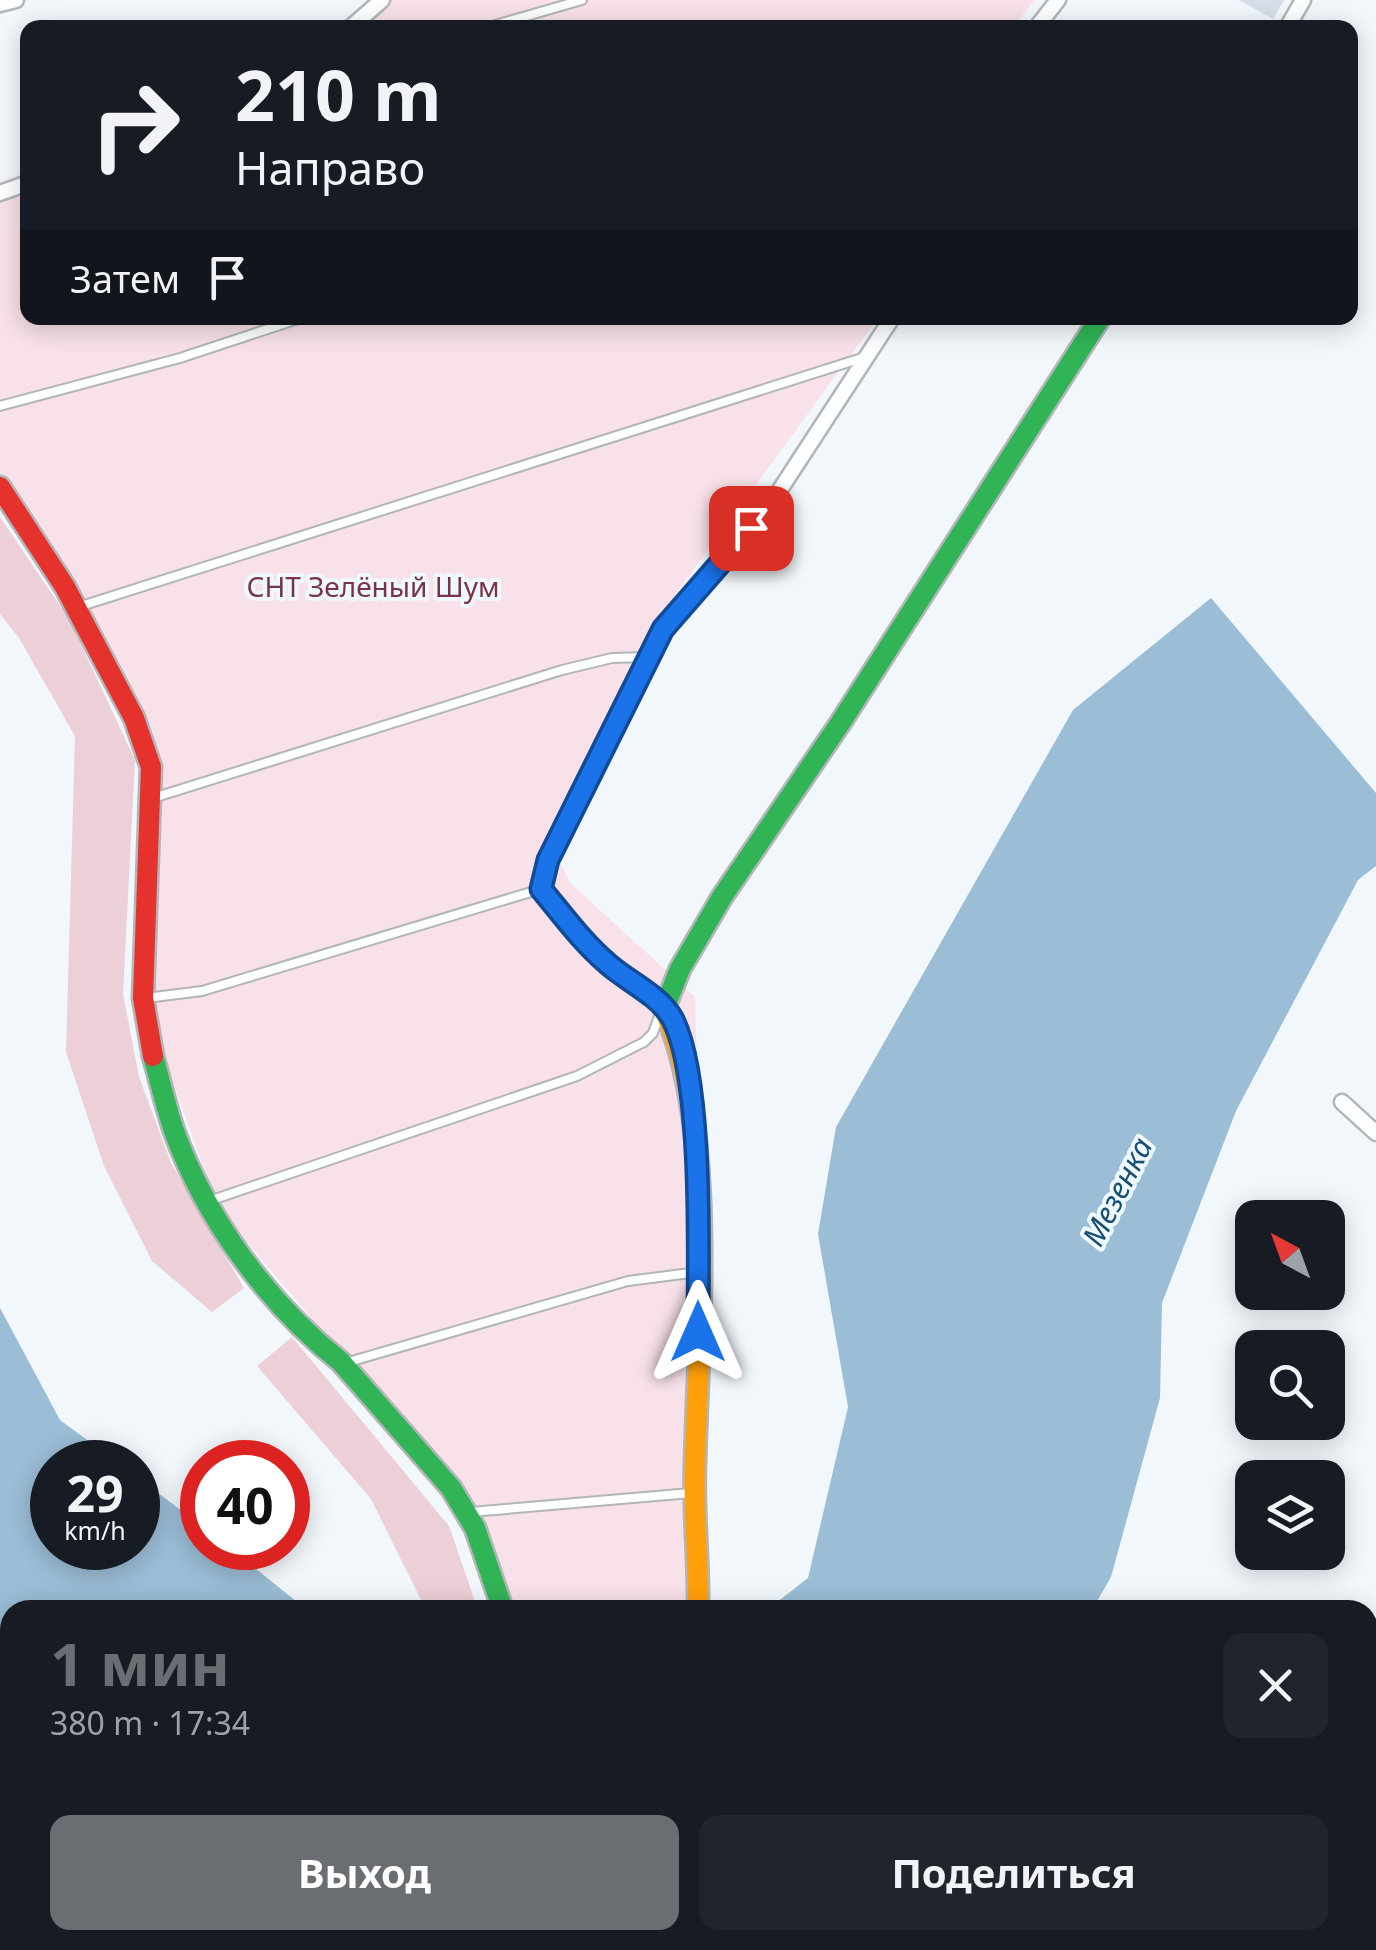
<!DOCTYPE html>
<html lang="ru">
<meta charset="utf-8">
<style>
:root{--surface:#171b24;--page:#20242c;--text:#f1f3f6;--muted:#9ea1a6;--accent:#6a6e72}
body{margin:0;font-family:"Noto Sans",sans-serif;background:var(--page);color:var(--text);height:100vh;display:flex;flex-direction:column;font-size:38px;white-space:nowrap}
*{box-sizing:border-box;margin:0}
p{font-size:32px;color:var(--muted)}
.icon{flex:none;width:55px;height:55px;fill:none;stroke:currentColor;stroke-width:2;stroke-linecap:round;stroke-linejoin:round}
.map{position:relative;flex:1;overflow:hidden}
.panel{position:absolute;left:0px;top:1600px;width:1378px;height:350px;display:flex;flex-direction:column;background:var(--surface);border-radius:30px 30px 0 0;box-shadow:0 5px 25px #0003}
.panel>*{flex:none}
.guide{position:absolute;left:20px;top:20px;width:1338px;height:305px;border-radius:20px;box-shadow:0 5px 25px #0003;background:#171b24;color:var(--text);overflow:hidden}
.needle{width:65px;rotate:319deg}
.fabs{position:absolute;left:1235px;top:1200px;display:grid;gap:20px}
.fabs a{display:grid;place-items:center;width:110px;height:110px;border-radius:20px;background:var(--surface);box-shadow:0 5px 25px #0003;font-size:50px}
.speed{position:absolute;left:30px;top:1440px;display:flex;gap:20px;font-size:50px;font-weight:700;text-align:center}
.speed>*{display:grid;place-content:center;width:130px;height:130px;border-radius:50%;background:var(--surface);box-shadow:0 5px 25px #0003;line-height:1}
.speed small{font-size:25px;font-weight:400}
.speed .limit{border:15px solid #d22;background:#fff;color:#111}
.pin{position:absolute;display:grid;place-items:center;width:85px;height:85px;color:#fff;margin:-42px;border-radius:20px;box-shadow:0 5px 15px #0006}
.me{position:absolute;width:110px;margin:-55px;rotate:0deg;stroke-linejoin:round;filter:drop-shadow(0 0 8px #0008)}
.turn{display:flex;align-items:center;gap:35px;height:210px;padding:0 50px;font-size:45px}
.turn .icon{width:130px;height:130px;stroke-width:2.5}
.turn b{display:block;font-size:70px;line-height:85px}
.then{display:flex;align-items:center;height:95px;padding:0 50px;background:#0003;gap:20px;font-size:38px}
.round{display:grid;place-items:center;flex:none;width:105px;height:105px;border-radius:20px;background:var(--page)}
.summary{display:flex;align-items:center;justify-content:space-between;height:170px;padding:0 50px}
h1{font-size:60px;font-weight:700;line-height:75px;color:var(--accent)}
.button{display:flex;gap:20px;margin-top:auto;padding:20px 50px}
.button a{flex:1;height:115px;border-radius:20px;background:var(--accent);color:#fff;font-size:40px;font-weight:700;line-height:115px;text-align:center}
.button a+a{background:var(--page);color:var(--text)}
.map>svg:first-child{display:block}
</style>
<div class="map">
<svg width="1376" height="1950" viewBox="0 0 1376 1950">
<rect width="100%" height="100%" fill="#f2f7fc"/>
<path fill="#f8e1e8" d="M368 0H1034L1013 28H340Z
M27 172 28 318H878L658 618 547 833 570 883 695 997 704 1309 705 1610H501L482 1520 235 1228 209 1183 159 1043 151 978 163 769 81 597 0 474V182Z"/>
<path fill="#edcfd7" d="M0 517 69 619 135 760 123 994 139 1077 171 1163 244 1288 212 1312 152 1261 104 1166 66 1052 75 736 19 638 0 614Z
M292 1337 449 1526 478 1610H426L371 1499 257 1366Z"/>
<path fill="#9bbdd6" d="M1211 598 1376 793V866L1358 880 1236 1111 1162 1303 1160 1398 1111 1577 1092 1610H767L808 1578 848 1407 818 1234 836 1127 1073 710Z
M0 1308 60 1420 117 1462H52V1548H138V1478L202 1526V1548H230L307 1610H10V1860L0 1857Z
M210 1940H423V1950H218Z
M715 1940H951L948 1950H709Z"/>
<path fill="#d6dfe7" d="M1239 0H1284L1273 19Z"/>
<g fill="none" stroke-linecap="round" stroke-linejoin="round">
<g stroke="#b2b6b9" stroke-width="12">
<path id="lane" d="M485 28 582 0
M0 406 180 358 301 318
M78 607 865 357
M153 798 562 670 612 658 647 657
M146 998 202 991 541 889
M209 1201 577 1076 644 1042 653 1033 661 1011
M345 1363 628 1281 698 1272
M471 1512 691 1493"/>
</g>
<g stroke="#b2b6b9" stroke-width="19">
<path id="street" d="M0 4 16 0
M350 28 382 0
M1036 28 1058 0
M1287 28 1303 0
M0 193 28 183
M663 1006 605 962 541 889 548 859 663 629 772 502 892 318
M1342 1102 1376 1133"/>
</g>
<g stroke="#b2b6b9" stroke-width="25">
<path id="fast" d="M664 1009 680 969 722 897 841 722 1100 318
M153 1056C160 1081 166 1107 174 1131 206 1219 268 1304 341 1362L451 1488 475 1528 503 1610"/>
</g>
<g stroke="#b2b6b9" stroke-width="25">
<path id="slow" d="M664 1009C718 1128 698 1333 695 1464 693 1513 699 1561 698 1610"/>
</g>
<g stroke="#b2b6b9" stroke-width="25">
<path id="jam" d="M0 487 65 587 134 718 151 767 143 998 153 1056"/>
</g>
<use href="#lane" stroke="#fdfeff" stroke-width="8"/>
<use href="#street" stroke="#fdfeff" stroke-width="14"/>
<use href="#fast" stroke="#30b455" stroke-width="20"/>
<use href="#slow" stroke="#ff9f0a" stroke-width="20"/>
<use href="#jam" stroke="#e5322d" stroke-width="20"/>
</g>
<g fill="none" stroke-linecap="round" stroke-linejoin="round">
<g stroke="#114b97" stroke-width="25">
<path id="route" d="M698 1332C698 1260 704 1077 672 1018 659 995 627 981 608 964 582 942 562 914 541 889L548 860 663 629 751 528"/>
</g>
<use href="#route" stroke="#1a73e8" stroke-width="18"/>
</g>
<g text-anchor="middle" stroke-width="8" stroke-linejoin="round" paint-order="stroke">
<g font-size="28" fill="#7a3345" stroke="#eff8ff">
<text x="373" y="597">СНТ Зелёный Шум</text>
</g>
<g font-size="30" font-style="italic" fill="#184f71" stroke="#eff8ff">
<text transform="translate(1118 1192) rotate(-63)" y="10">Мезенка</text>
</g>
</g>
</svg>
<div class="fabs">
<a><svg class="needle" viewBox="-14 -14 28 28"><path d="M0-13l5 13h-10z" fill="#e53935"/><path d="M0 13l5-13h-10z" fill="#9ea1a6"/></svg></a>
<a><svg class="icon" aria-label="search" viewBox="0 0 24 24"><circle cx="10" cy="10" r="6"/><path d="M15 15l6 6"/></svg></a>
<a><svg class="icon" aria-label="layers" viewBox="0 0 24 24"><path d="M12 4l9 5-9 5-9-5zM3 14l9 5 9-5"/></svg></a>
</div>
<div class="speed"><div>29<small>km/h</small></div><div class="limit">40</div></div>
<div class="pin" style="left:751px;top:528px;background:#d93025"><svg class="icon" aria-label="arrive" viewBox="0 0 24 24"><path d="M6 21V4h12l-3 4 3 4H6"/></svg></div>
<svg class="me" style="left:698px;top:1332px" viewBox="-20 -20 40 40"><path d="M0-17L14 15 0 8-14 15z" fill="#1a73e8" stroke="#fff" stroke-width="4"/></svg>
<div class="guide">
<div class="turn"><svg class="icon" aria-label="right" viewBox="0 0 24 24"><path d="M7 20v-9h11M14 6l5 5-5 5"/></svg><div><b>210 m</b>Направо</div></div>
<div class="then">Затем<svg class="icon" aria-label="arrive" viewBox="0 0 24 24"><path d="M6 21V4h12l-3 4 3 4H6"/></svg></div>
</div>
<section class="panel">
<div class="summary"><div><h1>1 мин</h1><p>380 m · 17:34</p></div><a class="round"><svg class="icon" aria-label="close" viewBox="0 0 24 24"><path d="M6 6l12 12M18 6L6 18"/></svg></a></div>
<div class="button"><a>Выход</a><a>Поделиться</a></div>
</section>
</div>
